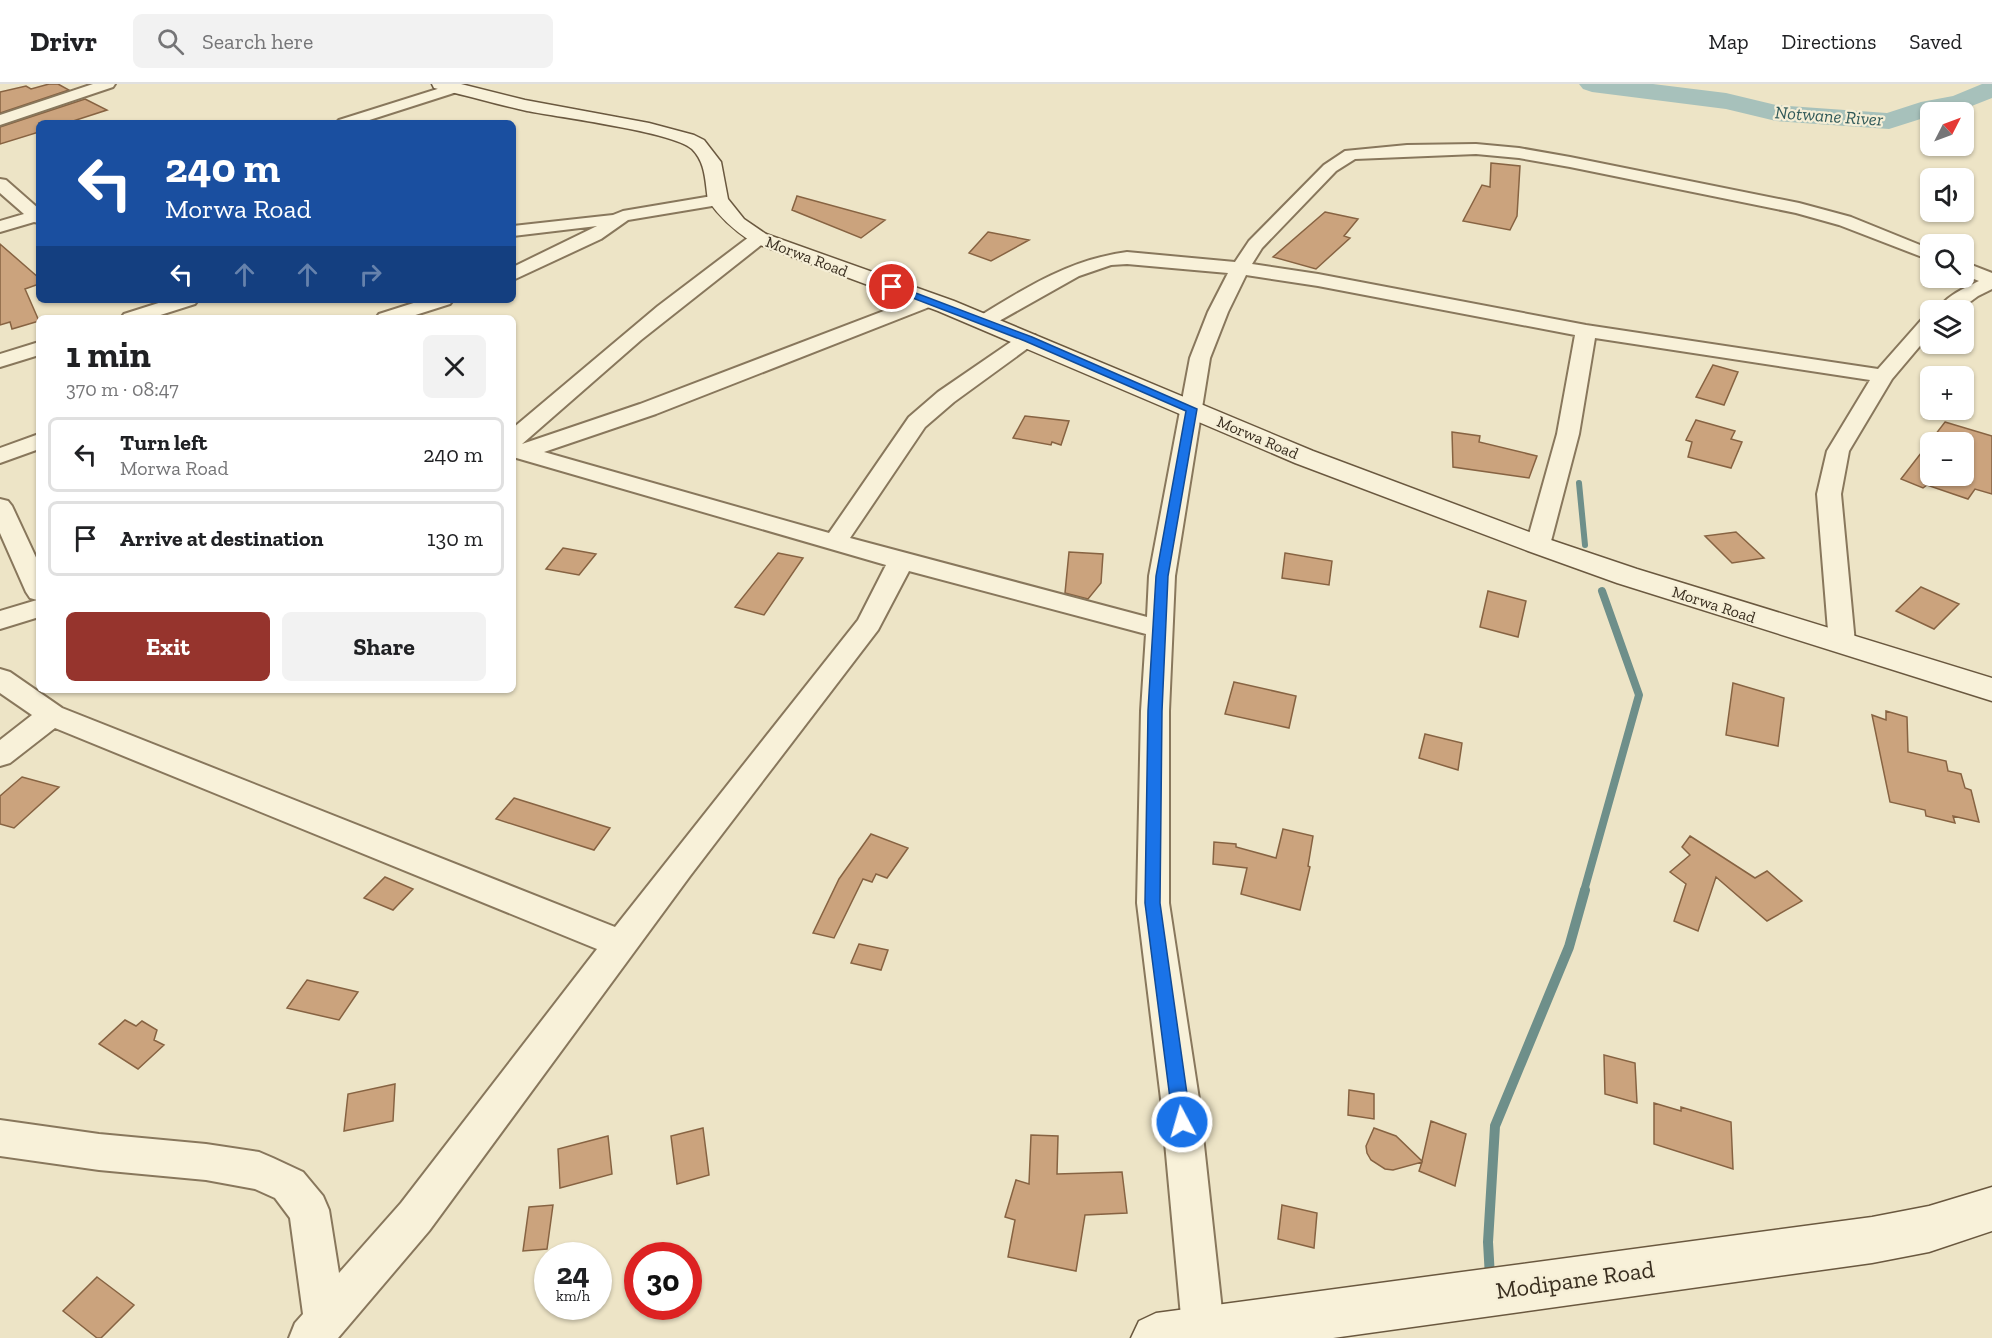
<!DOCTYPE html>
<meta charset="utf-8">
<style>
:root{--surface:#fff;--page:#f2f2f2;--text:#202124;--muted:#757577;--line:#e0e0e0;--accent:#96342d}
body{margin:0;font-family:"Zilla Slab",serif;background:var(--page);color:var(--text);height:100vh;display:flex;flex-direction:column;font-size:22px;white-space:nowrap}
*{box-sizing:border-box;margin:0}
p{font-size:20px;color:var(--muted)}
.icon{flex:none;width:33px;height:33px;fill:none;stroke:currentColor;stroke-width:2;stroke-linecap:round;stroke-linejoin:round}
.map{position:relative;flex:1;overflow:hidden}
.details{position:absolute;left:36px;top:231px;width:480px;height:378px;display:flex;flex-direction:column;background:var(--surface);border-radius:9px;box-shadow:0 2px 4px #0004}
.details>*{flex:none}
.guide{position:absolute;left:36px;top:36px;width:480px;height:183px;border-radius:9px;box-shadow:0 2px 4px #0004;background:#1a4fa0;color:#fff;overflow:hidden}
.needle{width:39px;rotate:48deg}
.tools{position:absolute;left:1920px;top:18px;display:grid;gap:12px}
.tools a{display:grid;place-items:center;width:54px;height:54px;border-radius:9px;background:var(--surface);box-shadow:0 2px 4px #0004;font-size:30px}
.speed{position:absolute;left:534px;top:1158px;display:flex;gap:12px;font-size:30px;font-weight:700;text-align:center}
.speed>*{display:grid;place-content:center;width:78px;height:78px;border-radius:50%;background:var(--surface);box-shadow:0 2px 4px #0004;line-height:1}
.speed small{font-size:15px;font-weight:400}
.speed .limit{border:9px solid #d22;background:#fff;color:#111}
.pin{position:absolute;display:grid;place-items:center;width:51px;height:51px;color:#fff;margin:-26px;border:3px solid #fff;border-radius:50%;box-shadow:0 2px 6px #0007}
.me{position:absolute;width:66px;margin:-33px;rotate:354deg;stroke-linejoin:round;filter:drop-shadow(0 0 4px #0008)}
.turn{display:flex;align-items:center;gap:21px;height:126px;padding:0 30px;font-size:27px}
.turn .icon{width:78px;height:78px;stroke-width:2.5}
.turn b{display:block;font-size:42px;line-height:51px}
.lanes{display:flex;align-items:center;height:57px;padding:0 30px;background:#0003;justify-content:center;gap:30px;direction:ltr}
.lanes .off{opacity:.35}
.round{display:grid;place-items:center;flex:none;width:63px;height:63px;border-radius:9px;background:var(--page)}
.head{display:flex;align-items:center;justify-content:space-between;height:102px;padding:0 30px}
h1{font-size:36px;font-weight:700;line-height:45px}
.cta{display:flex;gap:12px;margin-top:auto;padding:12px 30px}
.cta a{flex:1;height:69px;border-radius:9px;background:var(--accent);color:#fff;font-size:24px;font-weight:700;line-height:69px;text-align:center}
.cta a+a{background:var(--page);color:var(--text)}
ul{padding:0;list-style:none}
li{display:flex;align-items:center;gap:18px;height:75px;margin:0 12px 9px;padding:0 18px;border:3px solid var(--line);border-radius:9px}
li div{flex:1}
li b{display:block;font-size:22px}
li em{font-style:normal}
header{display:flex;align-items:center;gap:36px;box-sizing:border-box;height:84px;padding:0 30px;background:var(--surface);border-bottom:2px solid var(--line)}
header strong{font-size:28px}
nav{display:flex;gap:33px;margin-inline-start:auto;font-size:21px}
.search{width:420px;height:54px;background:var(--page);display:flex;align-items:center;gap:15px;box-sizing:border-box;padding:0 21px;border-radius:9px;color:var(--muted);font-size:22px}
.map>svg:first-child{display:block}
</style>
<header>
<strong>Drivr</strong>
<div class="search"><svg class="icon" aria-label="search" viewBox="0 0 24 24"><circle cx="10" cy="10" r="6"/><path d="M15 15l6 6"/></svg>Search here</div>
<nav><a>Map</a><a>Directions</a><a>Saved</a></nav>
</header>
<div class="map">
<svg width="1992" height="1254" viewBox="0 0 1992 1254">
<rect width="100%" height="100%" fill="#ede4c6"/>
<g fill="none" stroke-linecap="round" stroke-linejoin="round">
<path stroke="#6e8f8a" stroke-width="6" d="M1579 399 1585 461"/>
<path stroke="#6e8f8a" stroke-width="8" d="M1584 807 1639 611 1602 507"/>
<path stroke="#6e8f8a" stroke-width="10" d="M1490 1193 1488 1158 1495 1042 1569 863 1585 806"/>
<path fill="#a7c1bb" fill-rule="evenodd" d="M1579 0H1653L1726 9 1776 21 1887 29 1921 18 1953 12 1982 0H1992V14L1959 27 1930 28V32L1889 45 1776 37 1726 25 1592 8 1583 5Z"/>
</g>
<path fill="#cba37d" stroke="#876342" stroke-width="1.5" fill-rule="evenodd" d="M49 0H58L69 6 0 29V8L26 2 31 5Z
M85 15 107 26 67 39H39V48L0 60V43Z
M1491 79 1520 82 1517 132 1510 146 1463 137 1482 101 1490 103Z
M797 112 885 136 861 154 792 126Z
M1325 128 1358 135 1344 152 1350 154 1316 185 1273 173Z
M988 148 1029 156 991 177 969 169Z
M0 160 39 194V200L25 205 39 237 12 245 10 238 0 241Z
M1713 281 1738 288 1724 321 1696 313Z
M1025 332 1069 337 1061 361 1052 358 1051 361 1013 354Z
M1696 336 1735 347 1731 355 1742 358 1731 384 1688 373 1692 358 1686 356Z
M1945 338 1992 352V410L1975 405 1968 415 1927 401 1923 404 1901 395ZM1930 358H1964V392H1930Z
M1452 348 1480 352 1479 358 1537 372 1529 394 1453 383Z
M1736 448 1764 474 1732 479 1705 452Z
M563 464 596 470 579 491 546 485Z
M1069 468 1103 470 1101 499 1088 515 1065 509Z
M778 469 803 474 764 531 735 523Z
M1285 469 1332 477 1329 501 1282 494Z
M1921 503 1959 520 1934 545 1896 527Z
M1488 507 1526 517 1518 553 1480 543Z
M1234 598 1296 612 1289 644 1225 630Z
M1733 599 1784 614 1778 662 1726 651Z
M1886 627 1907 633 1908 668 1946 677 1948 687 1961 690 1965 704 1971 706 1979 738 1953 732 1955 739 1926 732 1925 726 1890 718 1872 631 1886 636Z
M1425 650 1462 659 1458 686 1419 674Z
M22 693 59 703 14 744 0 740V712Z
M514 714 610 744 594 766 496 735Z
M1283 745 1313 752 1308 782 1310 783 1300 826 1241 810 1247 784 1213 780 1214 758 1236 760V763L1276 774Z
M871 750 908 764 887 794 876 790 872 798 863 795 834 854 813 849 839 795Z
M1690 752 1755 794 1767 787 1802 817 1767 837 1716 793 1698 847 1674 837 1686 800 1670 788 1690 771 1682 763Z
M385 793 413 805 393 826 364 814Z
M859 860 888 866 881 886 851 879Z
M307 896 358 908 339 936 287 924Z
M125 936 136 942 142 937 157 946 154 956 164 961 138 985 99 960Z
M1604 971 1635 979 1637 1019 1605 1010Z
M395 1000 393 1037 344 1047 348 1010Z
M1349 1006 1374 1010V1035L1348 1031Z
M1654 1019 1681 1027V1023L1731 1038 1733 1085 1654 1060Z
M1431 1037 1466 1050 1455 1102 1419 1087 1422 1078 1393 1086 1385 1085 1371 1076 1367 1069 1366 1062 1374 1044 1396 1052 1422 1077Z
M703 1044 709 1091 677 1100 671 1052Z
M1031 1051 1058 1052 1057 1090 1122 1088 1127 1129 1085 1131 1076 1187 1008 1173 1015 1136 1005 1133 1016 1096 1029 1100Z
M608 1052 612 1090 560 1104 558 1065Z
M553 1121 547 1165 523 1167 529 1123Z
M1282 1121 1317 1129 1314 1164 1278 1155Z
M97 1193 134 1221 101 1254H97L63 1227Z"/>
<g fill="none" stroke-linecap="round" stroke-linejoin="round">
<g stroke="#88775c" stroke-width="4">
<path id="minor" d="M93 0H115L113 3 0 41V31Z
M450 1H460L462 4 460 7 360 39H336L339 36Z
M1476 60 1519 64 1570 73 1799 119 1851 133 1930 165V176L1839 141 1796 129 1570 83 1519 74 1476 70 1355 75 1336 87 1262 164 1252 180 1318 190 1586 241 1878 285 1923 234 1930 232V250L1892 295 1849 367 1841 410 1855 559 1852 565 1842 568 1832 565 1829 559 1817 410 1827 367 1870 296 1595 254 1579 350 1550 461 1547 466 1538 469 1529 466 1526 461 1557 350 1575 251 1318 202 1246 191 1228 228 1210 274 1175 492 1169 627V819L1199 1015 1225 1254H1183L1161 1015 1137 819 1141 627 1146 550 909 487 878 546 690 792 429 1147 338 1254H289L295 1239 303 1230 290 1134 275 1114 255 1105 206 1096 99 1086 0 1072V1036L99 1050 206 1060 259 1068 273 1074 303 1088 323 1112 329 1126 339 1189 401 1119 597 865 55 644 10 679 0 682V656L32 631 0 609V585L10 588 62 624 615 843 858 536 886 481 513 373V344L658 222 753 150H765L768 154 765 158 641 256 522 360 640 320 923 212H937L940 216 937 220 656 330 544 368 829 449 909 333 938 308 1021 251H1035L1038 255 1035 259 954 318 925 343 850 454 1147 533 1149 492 1190 274 1208 228 1228 189 1127 180 1111 181 1079 192 992 241H978L975 237 978 233C1025 204 1071 175 1127 168L1235 178 1249 157 1324 81 1345 67 1407 61Z
M0 95 6 96 39 125V139L34 138 0 148V137L24 130 0 109Z
M718 111 724 112 727 116 724 120 628 136 601 155 513 196V183L597 142 513 152V142L613 131 623 127Z
M1964 178 1992 189V205L1978 212 1959 226H1938C1944 213 1965 204 1979 197L1964 191Z
M168 216H198L195 220 151 234H121L124 230Z
M423 216H453L450 220 406 234H376L379 230Z
M39 258V271L0 283V270Z
M39 350V365L0 379V364Z
M0 415 8 417 12 422 39 480V533L0 545V527L37 516 30 514 26 508 0 449Z"/>
</g>
<g stroke="#6a583f" stroke-width="3">
<path id="secondary" d="M432 0H461L525 16 649 39 694 51 704 56 721 78 728 115 744 135 766 150 954 217 1313 367 1548 455 1637 485 1992 594V617L1617 499 1528 467 1295 379 938 227 752 158C734 146 720 134 708 116 705 97 706 79 692 65 674 48 558 33 527 27 496 20 465 11 434 4Z
M1992 1103V1147L1929 1168 1872 1179 1333 1254H1131L1139 1237 1156 1229 1872 1133 1929 1122Z"/>
</g>
<use href="#minor" fill="#f8f1d9" fill-rule="evenodd"/>
<use href="#secondary" fill="#f8f1d9" fill-rule="evenodd"/>
</g>
<path fill="#1a73e8" stroke="#114b97" stroke-width="1.5" d="M892 200 1032 253 1197 325 1168 492 1162 627 1160 819 1191 1038 1188 1044 1182 1047 1176 1044 1173 1038 1145 819 1148 627 1156 492 1186 327 1025 257 889 205 888 203Z"/>
<g text-anchor="middle" stroke-width="4.5" stroke-linejoin="round" paint-order="stroke">
<g font-size="16" fill="#392e1f" stroke="#f5eed6">
<text transform="translate(807 172) rotate(21)" y="6">Morwa Road</text>
<text transform="translate(1258 353) rotate(23)" y="6">Morwa Road</text>
<text transform="translate(1714 520) rotate(18)" y="6">Morwa Road</text>
</g>
<g font-size="18" font-style="italic" fill="#2f5858" stroke="#f5eed6">
<text transform="translate(1829 32) rotate(4)" y="6">Notwane River</text>
</g>
<g font-size="24" fill="#392e1f" stroke="#f5eed6">
<text transform="translate(1575 1196) rotate(-8)" y="8">Modipane Road</text>
</g>
</g>
</svg>
<div class="tools">
<a><svg class="needle" viewBox="-14 -14 28 28"><path d="M0-13l5 13h-10z" fill="#e53935"/><path d="M0 13l5-13h-10z" fill="#757577"/></svg></a>
<a><svg class="icon" aria-label="sound" viewBox="0 0 24 24"><path d="M4 9h4l5-4v14l-5-4H4zM17 9q2 3 0 6"/></svg></a>
<a><svg class="icon" aria-label="search" viewBox="0 0 24 24"><circle cx="10" cy="10" r="6"/><path d="M15 15l6 6"/></svg></a>
<a><svg class="icon" aria-label="layers" viewBox="0 0 24 24"><path d="M12 4l9 5-9 5-9-5zM3 14l9 5 9-5"/></svg></a>
<a>+</a>
<a>−</a>
</div>
<div class="speed"><div>24<small>km/h</small></div><div class="limit">30</div></div>
<div class="pin" style="left:892px;top:203px;background:#d93025"><svg class="icon" aria-label="arrive" viewBox="0 0 24 24"><path d="M6 21V4h12l-3 4 3 4H6"/></svg></div>
<svg class="me" style="left:1182px;top:1038px" viewBox="-20 -20 40 40"><circle r="17" fill="#1a73e8" stroke="#fff" stroke-width="3"/><path d="M0-11L8 9 0 5-8 9z" fill="#fff"/></svg>
<div class="guide">
<div class="turn"><svg class="icon" aria-label="left" viewBox="0 0 24 24"><path d="M17 20v-9H6M10 6l-5 5 5 5"/></svg><div><b>240 m</b>Morwa Road</div></div>
<div class="lanes"><svg class="icon" aria-label="left" viewBox="0 0 24 24"><path d="M17 20v-9H6M10 6l-5 5 5 5"/></svg><svg class="icon off" aria-label="ahead" viewBox="0 0 24 24"><path d="M12 20V5M6 11l6-6 6 6"/></svg><svg class="icon off" aria-label="ahead" viewBox="0 0 24 24"><path d="M12 20V5M6 11l6-6 6 6"/></svg><svg class="icon off" aria-label="right" viewBox="0 0 24 24"><path d="M7 20v-9h11M14 6l5 5-5 5"/></svg></div>
</div>
<section class="details">
<div class="head"><div><h1>1 min</h1><p>370 m · 08:47</p></div><a class="round"><svg class="icon" aria-label="close" viewBox="0 0 24 24"><path d="M6 6l12 12M18 6L6 18"/></svg></a></div>
<ul>
<li><svg class="icon" aria-label="left" viewBox="0 0 24 24"><path d="M17 20v-9H6M10 6l-5 5 5 5"/></svg><div><b>Turn left</b><p>Morwa Road</p></div><em>240 m</em></li>
<li><svg class="icon" aria-label="arrive" viewBox="0 0 24 24"><path d="M6 21V4h12l-3 4 3 4H6"/></svg><div><b>Arrive at destination</b></div><em>130 m</em></li>
</ul>
<div class="cta"><a>Exit</a><a>Share</a></div>
</section>
</div>
